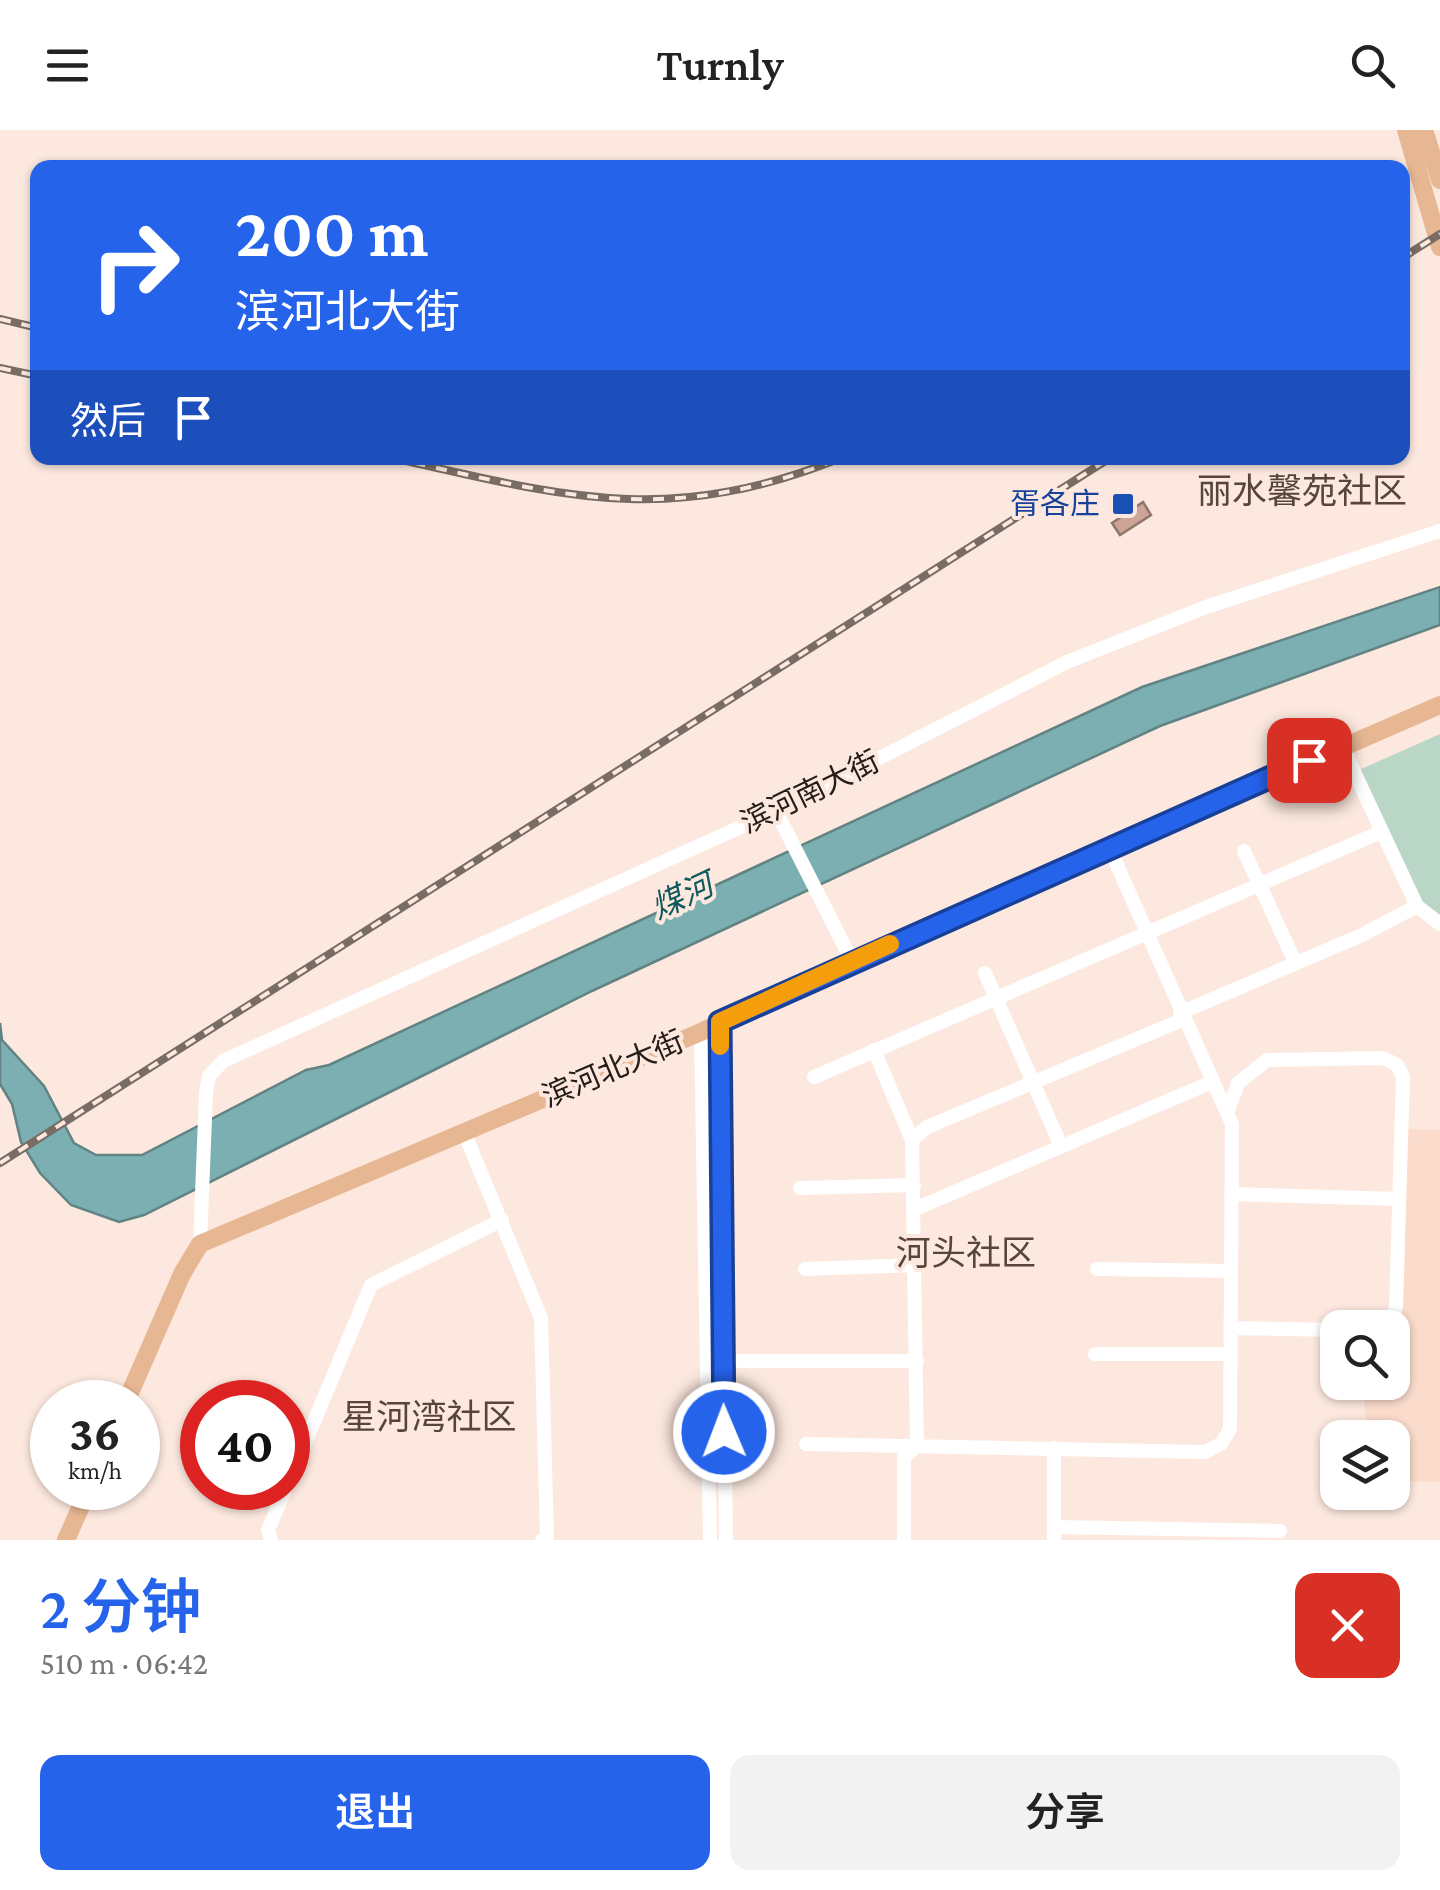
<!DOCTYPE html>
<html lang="zh">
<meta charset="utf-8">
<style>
:root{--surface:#fff;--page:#f2f2f2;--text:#222;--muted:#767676;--accent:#2563eb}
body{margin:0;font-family:"Crimson Pro","Noto Sans SC",serif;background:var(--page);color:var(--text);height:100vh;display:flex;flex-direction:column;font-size:38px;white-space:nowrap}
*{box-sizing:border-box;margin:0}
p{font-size:32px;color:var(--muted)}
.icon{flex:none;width:55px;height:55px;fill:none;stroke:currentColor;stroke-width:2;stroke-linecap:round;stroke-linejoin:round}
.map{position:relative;height:1410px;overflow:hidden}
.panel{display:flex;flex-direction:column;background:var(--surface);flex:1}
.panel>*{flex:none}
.top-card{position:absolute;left:30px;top:30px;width:1380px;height:305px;border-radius:20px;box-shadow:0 2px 8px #0004;background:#2563eb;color:#fff;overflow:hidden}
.buttons{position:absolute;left:1320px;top:1180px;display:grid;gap:20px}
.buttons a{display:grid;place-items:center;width:90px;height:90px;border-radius:20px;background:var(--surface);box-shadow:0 2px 8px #0004;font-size:50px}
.speed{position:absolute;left:30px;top:1250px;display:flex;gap:20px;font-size:50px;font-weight:700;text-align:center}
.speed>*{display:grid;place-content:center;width:130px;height:130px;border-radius:50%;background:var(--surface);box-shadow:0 2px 8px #0004;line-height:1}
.speed small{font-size:25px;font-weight:400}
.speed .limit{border:15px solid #d22;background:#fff;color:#111}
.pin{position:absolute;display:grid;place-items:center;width:85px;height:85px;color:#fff;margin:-42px;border-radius:20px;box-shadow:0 5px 15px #0006}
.me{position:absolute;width:110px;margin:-55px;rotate:359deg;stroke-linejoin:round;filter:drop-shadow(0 0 8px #0008)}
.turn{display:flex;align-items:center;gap:35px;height:210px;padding:0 40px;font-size:45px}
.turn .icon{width:130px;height:130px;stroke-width:2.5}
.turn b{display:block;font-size:70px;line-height:85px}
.then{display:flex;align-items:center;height:95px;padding:0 40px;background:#0003;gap:20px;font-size:38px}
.round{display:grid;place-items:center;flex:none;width:105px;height:105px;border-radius:20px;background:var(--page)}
.overview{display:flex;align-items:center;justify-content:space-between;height:170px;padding:0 40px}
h1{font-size:60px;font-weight:600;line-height:75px;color:var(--accent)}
.primary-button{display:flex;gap:20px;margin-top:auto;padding:20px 40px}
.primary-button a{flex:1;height:115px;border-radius:20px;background:var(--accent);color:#fff;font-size:40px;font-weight:600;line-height:115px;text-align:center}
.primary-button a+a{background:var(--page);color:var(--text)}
header{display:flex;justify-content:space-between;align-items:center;height:130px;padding:0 40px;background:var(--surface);font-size:45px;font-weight:600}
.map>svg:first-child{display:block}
</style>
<header><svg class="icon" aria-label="menu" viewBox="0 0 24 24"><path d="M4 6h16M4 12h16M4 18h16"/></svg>Turnly<svg class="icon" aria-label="search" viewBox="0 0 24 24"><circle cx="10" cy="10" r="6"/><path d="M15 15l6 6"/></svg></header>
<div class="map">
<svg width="1440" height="1410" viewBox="0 0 1440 1410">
<rect width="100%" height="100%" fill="#fce8de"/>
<path fill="#fbdbcb" d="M1408 999 1440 1000V1352L1393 1351 1392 1308 1367 1307 1363 1253 1392 1252Z"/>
<path fill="#b9d6c6" d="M1440 604V785L1417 769 1359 640Z"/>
<path fill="#7cafb1" stroke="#628383" stroke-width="2.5" d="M1440 457V495L1160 596 592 861 144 1085 119 1092 71 1075 40 1043 21 1012 12 974 0 954V893L2 910 44 956 74 1013 96 1025H142L306 940 329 935 1142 557Z"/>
<path fill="#cea496" stroke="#8e766e" stroke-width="2.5" d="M1143 372 1151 385 1120 405 1112 393Z"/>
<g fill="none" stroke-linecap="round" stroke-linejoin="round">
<path stroke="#fff" stroke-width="14" d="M1342 616 1417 776 1440 794
M776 681 852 831
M1244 721 1295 832
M985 843 1061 1016
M1180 883 1362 805 1417 776
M720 892 726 1410
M701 902 710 1410
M874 920 912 1010
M814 947 1381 702
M1228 981 1238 953 1267 930 1383 928 1397 935 1403 947 1396 1177 1391 1192 1382 1198
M464 1002 541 1188 547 1407 542 1410
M800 1058 914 1055
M1231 1064 1399 1069
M915 1079 1212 952
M200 1114 206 963 209 946 223 931 776 681 1067 532 1206 477 1440 401
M805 1139 916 1135
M1097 1139 1231 1141
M1230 1198 1338 1200
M1095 1224H1230
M722 1231H917
M806 1314 1205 1322 1221 1314 1230 1299 1232 994 1109 717
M288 1354 371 1155 502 1090
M1054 1397 1280 1401
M271 1410 268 1400 286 1358
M904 1410V1327L917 1316 912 1010 927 997 1182 890
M1054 1410V1318"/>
<path stroke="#e6b792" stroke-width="18" d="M1406 0 1440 117
M1424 0 1440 50
M126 1272 182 1144 200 1114 701 902 852 831 1440 575
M66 1410 89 1358"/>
<g stroke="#786c65" stroke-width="8">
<path id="rail" d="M1402 128 1440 104
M0 189 38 198
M0 238 38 246
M393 328C566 367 668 397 841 328
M0 1033 1110 328"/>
</g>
<use href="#rail" stroke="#fce8de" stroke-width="4" stroke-dasharray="11" stroke-linecap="butt"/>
</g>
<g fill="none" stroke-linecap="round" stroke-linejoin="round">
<g stroke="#184099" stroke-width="25">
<path id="route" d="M724 1302 720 892 1309 630"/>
</g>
<use href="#route" stroke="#2563eb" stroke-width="18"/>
<path stroke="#f59e0b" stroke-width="18" d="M720 916V892L890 814"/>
</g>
<rect fill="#1a4fb4" stroke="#fce8de" stroke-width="4" x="1111" y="362" width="24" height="24" rx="5"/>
<g text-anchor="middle" stroke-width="8" stroke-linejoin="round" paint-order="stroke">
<g font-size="30" fill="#164399" stroke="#fce8de" text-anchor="end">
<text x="1100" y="384">胥各庄</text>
</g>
<g font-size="30" fill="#251d18" stroke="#fce8de">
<text transform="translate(810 662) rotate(-26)" y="10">滨河南大街</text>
<text transform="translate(613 939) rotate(-23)" y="10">滨河北大街</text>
</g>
<g font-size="32" font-style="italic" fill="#10595c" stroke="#fce8de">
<text transform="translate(682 766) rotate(-25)" y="11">煤河</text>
</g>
<g font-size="35" fill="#58443a" stroke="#fce8de">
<text x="1302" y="373">丽水馨苑社区</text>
<text x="966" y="1135">河头社区</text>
<text x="429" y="1299">星河湾社区</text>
</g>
</g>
</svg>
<div class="buttons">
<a><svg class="icon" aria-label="search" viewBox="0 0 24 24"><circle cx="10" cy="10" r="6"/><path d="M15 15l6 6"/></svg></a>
<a><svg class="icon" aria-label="layers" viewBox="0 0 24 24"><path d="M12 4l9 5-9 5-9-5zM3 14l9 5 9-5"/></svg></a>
</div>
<div class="speed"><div>36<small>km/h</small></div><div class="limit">40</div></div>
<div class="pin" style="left:1309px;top:630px;background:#d93025"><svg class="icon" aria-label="arrive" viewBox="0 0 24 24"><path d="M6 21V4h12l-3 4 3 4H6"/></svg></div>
<svg class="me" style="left:724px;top:1302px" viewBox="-20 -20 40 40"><circle r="17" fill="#2563eb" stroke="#fff" stroke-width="3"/><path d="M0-11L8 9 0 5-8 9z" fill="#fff"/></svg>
<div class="top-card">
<div class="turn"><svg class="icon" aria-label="right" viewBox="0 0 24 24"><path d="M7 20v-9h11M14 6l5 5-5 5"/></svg><div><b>200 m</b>滨河北大街</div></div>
<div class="then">然后<svg class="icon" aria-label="arrive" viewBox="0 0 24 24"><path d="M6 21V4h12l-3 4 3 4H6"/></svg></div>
</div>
</div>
<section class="panel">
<div class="overview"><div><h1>2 分钟</h1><p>510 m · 06:42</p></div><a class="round" style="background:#d93025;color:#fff"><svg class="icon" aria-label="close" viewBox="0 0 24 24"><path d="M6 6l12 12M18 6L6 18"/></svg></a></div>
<div class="primary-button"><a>退出</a><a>分享</a></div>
</section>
